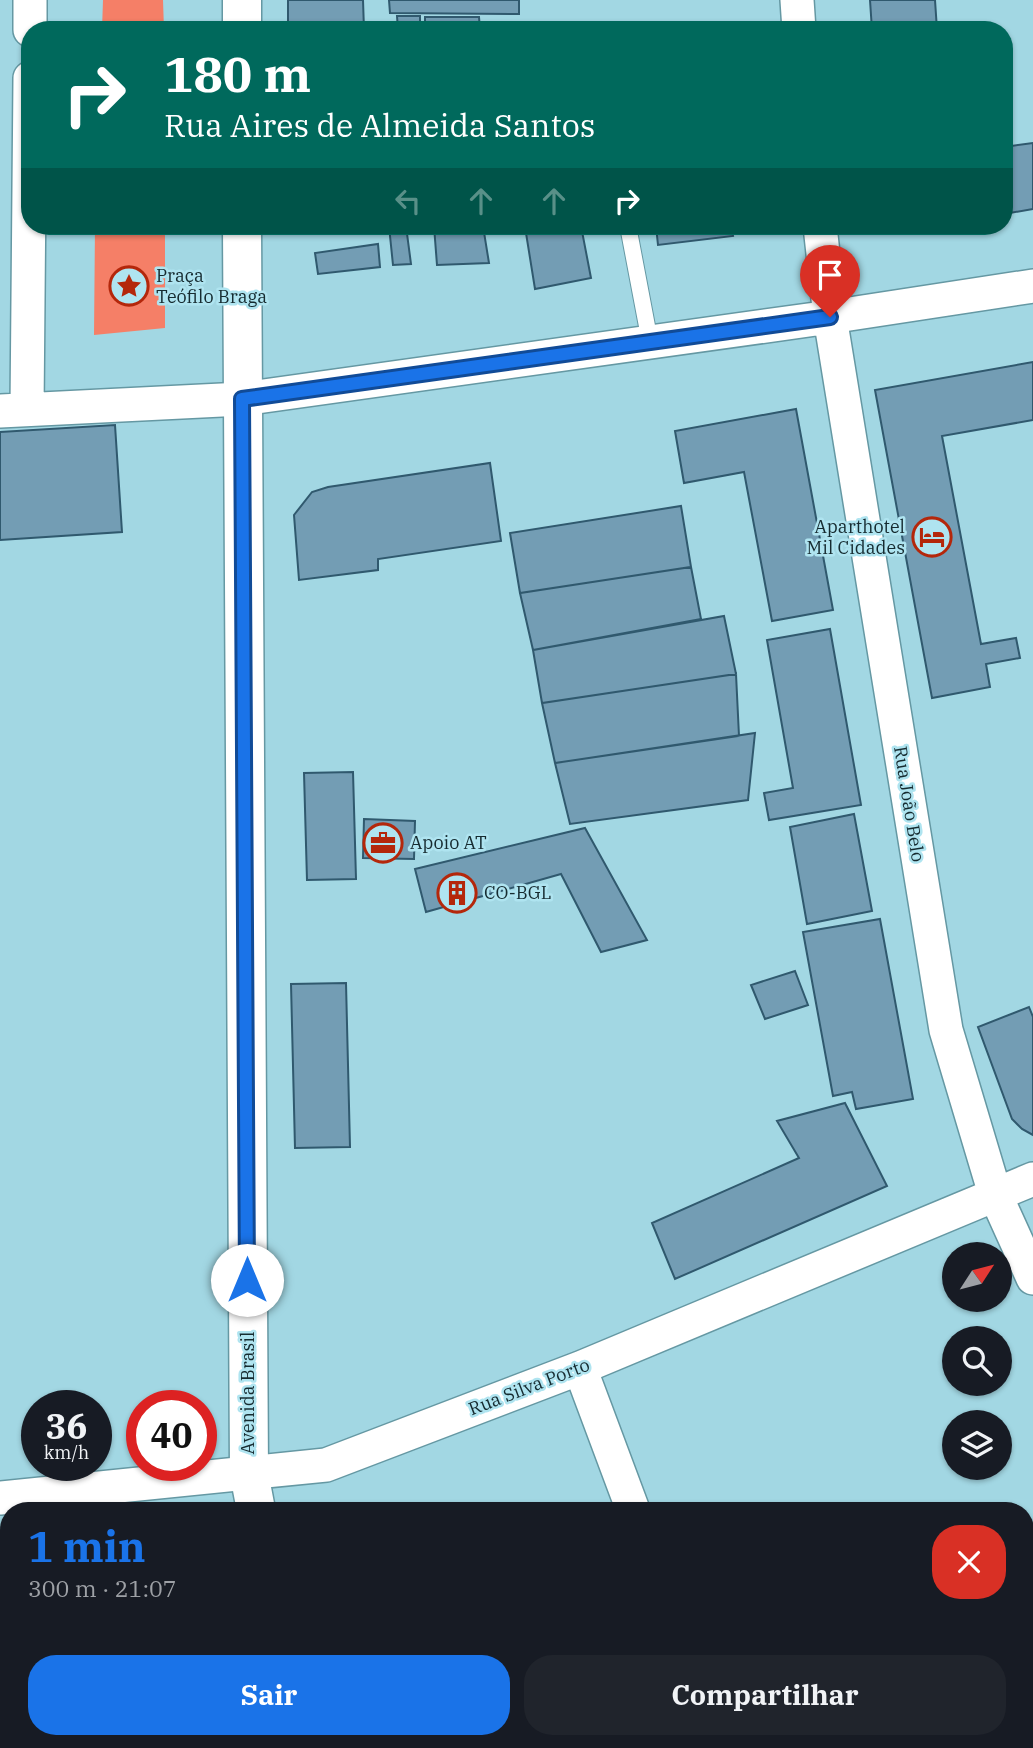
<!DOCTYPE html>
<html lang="pt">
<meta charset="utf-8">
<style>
:root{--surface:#171b24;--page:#20242c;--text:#f1f3f6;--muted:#9ea1a6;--accent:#1a73e8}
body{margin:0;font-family:"IBM Plex Serif",serif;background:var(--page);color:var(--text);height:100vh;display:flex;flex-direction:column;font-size:26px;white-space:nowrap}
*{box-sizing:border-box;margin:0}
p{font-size:23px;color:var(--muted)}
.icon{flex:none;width:38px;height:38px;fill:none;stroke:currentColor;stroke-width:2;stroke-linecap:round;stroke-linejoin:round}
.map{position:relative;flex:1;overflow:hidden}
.side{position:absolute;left:0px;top:1502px;width:1034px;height:247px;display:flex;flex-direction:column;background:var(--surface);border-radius:28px 28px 0 0;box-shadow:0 2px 5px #0004}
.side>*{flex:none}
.banner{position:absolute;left:21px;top:21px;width:992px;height:214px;border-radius:28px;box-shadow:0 2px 5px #0004;background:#00695c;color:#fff;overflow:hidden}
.needle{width:46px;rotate:54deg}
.controls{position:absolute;left:942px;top:1242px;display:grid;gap:14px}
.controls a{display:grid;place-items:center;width:70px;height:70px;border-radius:50%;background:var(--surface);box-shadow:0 2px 5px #0004;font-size:35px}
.speed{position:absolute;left:21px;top:1390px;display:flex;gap:14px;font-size:35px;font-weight:700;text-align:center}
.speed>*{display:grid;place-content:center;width:91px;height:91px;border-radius:50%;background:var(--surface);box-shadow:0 2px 5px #0004;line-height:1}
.speed small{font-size:18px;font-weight:400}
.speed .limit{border:10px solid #d22;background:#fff;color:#111}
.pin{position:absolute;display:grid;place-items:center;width:60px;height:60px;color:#fff;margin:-72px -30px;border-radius:50% 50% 50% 0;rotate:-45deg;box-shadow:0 0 7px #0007}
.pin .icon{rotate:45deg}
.me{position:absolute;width:77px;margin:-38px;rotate:0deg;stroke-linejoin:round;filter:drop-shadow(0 0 5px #0008)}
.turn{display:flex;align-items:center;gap:24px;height:147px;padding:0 28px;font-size:32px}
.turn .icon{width:91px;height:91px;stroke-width:2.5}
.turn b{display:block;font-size:49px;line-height:60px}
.lanes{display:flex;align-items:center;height:66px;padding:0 28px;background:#0003;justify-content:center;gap:35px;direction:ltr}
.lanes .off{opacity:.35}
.round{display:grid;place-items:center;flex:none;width:74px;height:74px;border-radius:28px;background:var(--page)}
.summary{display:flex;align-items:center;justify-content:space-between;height:119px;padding:0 28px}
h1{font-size:42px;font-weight:800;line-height:52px;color:var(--accent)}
.cta{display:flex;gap:14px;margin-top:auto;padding:14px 28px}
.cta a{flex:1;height:80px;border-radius:28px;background:var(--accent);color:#fff;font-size:28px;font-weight:800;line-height:80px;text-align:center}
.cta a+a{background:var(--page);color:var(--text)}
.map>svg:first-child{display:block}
</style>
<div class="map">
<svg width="1033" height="1748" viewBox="0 0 1033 1748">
<rect width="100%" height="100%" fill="#a2d7e3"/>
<path fill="#f57f67" d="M103 0H163L164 30H102Z
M95 226H165V328L94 335Z"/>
<path fill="#739db4" stroke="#30596e" stroke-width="2" d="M288 0H363L364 30H288Z
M389 0H519V14L390 13Z
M870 0H935L937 30H872Z
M397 16H420V30H398Z
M425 17H479L480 30H425Z
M1033 143V209L1004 214V147Z
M389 226H406L411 264 393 265Z
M434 226H483L489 263 437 265Z
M565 226H581L591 278 535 289 526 233Z
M656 226H731L733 236 658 245Z
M892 226H933L893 233Z
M378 244 380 267 318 274 315 253Z
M1033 362V420L942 436 981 644 1016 638 1020 658 986 664 990 687 932 698 875 390Z
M796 409 833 610 772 621 744 472 684 483 675 431Z
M115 425 122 532 0 540V432Z
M490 463 501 541 378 559V570L299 580 294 515 312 492 328 487Z
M681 506 691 567 520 593 510 533Z
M691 567 701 619 533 650 520 593Z
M724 616 736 674 542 703 533 650Z
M830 629 861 805 769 820 764 793 793 788 767 640Z
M736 674 739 736 555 763 542 703Z
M755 733 748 800 570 824 555 763Z
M353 772 356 879 307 880 304 773Z
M854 814 872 911 807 924 790 827Z
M364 819 415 821 414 859 363 858Z
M585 828 647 940 601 952 561 874 426 912 415 869Z
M880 919 913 1099 856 1109 852 1092 833 1096 803 932Z
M795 971 808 1005 765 1019 751 985Z
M346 983 350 1147 295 1148 291 984Z
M1029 1007 1033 1017V1135L1022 1129 1012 1119 978 1027Z
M845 1103 887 1186 675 1279 652 1223 799 1158 777 1121Z
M77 1740H155L156 1748H78Z
M159 1740H199L160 1747Z"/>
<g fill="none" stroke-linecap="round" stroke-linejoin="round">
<g stroke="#6598a3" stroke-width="18">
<path id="lane" d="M628 226 650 342"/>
</g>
<g stroke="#6598a3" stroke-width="36">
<path id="street" d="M797 0 799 30
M30 30V0
M820 226 830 317 946 1030 995 1194 1033 1278
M27 409 30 78
M0 411 242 399 830 317 1033 286
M580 1368 633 1510
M0 1498 326 1465 580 1368 1033 1179
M716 1740 719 1748
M607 1748 610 1740"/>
</g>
<g stroke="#6598a3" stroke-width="41">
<path id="secondary" d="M242 0V30
M242 226 249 1473 256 1510
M302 1740 303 1748"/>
</g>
<use href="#lane" stroke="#fff" stroke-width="16"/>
<use href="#street" stroke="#fff" stroke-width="33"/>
<use href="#secondary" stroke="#fff" stroke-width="38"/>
</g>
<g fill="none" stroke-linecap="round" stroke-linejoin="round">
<g stroke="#114b97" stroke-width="18">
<path id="route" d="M247 1280 242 399 830 317"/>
</g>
<use href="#route" stroke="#1a73e8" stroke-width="12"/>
</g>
<defs>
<g id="sight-ring" transform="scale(2.0125)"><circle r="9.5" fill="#afe4f0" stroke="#b4270b" stroke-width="1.5"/><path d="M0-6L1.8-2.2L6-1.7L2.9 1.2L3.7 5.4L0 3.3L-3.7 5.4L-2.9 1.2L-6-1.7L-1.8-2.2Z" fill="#b4270b"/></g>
<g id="hotel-ring" transform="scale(2.0125)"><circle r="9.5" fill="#afe4f0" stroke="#b4270b" stroke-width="1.5"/><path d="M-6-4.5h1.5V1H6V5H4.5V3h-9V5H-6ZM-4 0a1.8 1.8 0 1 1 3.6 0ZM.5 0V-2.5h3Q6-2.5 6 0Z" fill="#b4270b"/></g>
<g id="office-ring" transform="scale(2.0125)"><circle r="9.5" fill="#afe4f0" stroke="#b4270b" stroke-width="1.5"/><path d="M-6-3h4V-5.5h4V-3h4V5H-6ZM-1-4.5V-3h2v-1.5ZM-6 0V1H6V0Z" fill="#b4270b"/></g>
<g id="building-ring" transform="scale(2.0125)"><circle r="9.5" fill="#afe4f0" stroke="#b4270b" stroke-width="1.5"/><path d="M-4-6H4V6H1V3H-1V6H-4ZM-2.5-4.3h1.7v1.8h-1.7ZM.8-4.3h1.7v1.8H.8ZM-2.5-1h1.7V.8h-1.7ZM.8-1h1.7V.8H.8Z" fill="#b4270b"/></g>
</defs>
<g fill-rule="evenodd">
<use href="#sight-ring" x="129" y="286"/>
<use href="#hotel-ring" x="932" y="537"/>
<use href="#office-ring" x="383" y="843"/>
<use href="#building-ring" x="457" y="893"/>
</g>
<g text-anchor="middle" stroke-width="5" stroke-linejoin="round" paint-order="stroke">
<g font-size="18" fill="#162b30" stroke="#afe4f0" text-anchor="start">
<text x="156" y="282">Praça<tspan x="156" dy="21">Teófilo Braga</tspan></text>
<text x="905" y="533" text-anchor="end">Aparthotel<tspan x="905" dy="21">Mil Cidades</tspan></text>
<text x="410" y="849">Apoio AT</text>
<text x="484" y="899">CO-BGL</text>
</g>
<g font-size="18" fill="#162b30" stroke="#afe4f0">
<text transform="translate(909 804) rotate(81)" y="6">Rua João Belo</text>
<text transform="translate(529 1387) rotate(-21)" y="6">Rua Silva Porto</text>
<text transform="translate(248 1393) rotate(-90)" y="6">Avenida Brasil</text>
</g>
</g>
</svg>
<div class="controls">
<a><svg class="needle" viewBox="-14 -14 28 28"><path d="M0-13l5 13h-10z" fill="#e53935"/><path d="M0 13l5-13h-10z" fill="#9ea1a6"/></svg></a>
<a><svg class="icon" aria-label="search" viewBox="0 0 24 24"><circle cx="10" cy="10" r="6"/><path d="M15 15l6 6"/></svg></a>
<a><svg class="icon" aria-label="layers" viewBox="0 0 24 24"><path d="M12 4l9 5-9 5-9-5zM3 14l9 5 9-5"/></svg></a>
</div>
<div class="speed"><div>36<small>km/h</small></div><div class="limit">40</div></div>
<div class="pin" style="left:830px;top:317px;background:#d93025"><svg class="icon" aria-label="arrive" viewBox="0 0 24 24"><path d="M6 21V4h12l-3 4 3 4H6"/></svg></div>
<svg class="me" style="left:247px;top:1280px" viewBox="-20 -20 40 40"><circle r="19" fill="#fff"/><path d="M0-13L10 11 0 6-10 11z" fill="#1a73e8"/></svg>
<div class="banner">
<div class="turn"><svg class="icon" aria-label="right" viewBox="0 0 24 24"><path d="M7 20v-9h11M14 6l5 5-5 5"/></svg><div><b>180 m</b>Rua Aires de Almeida Santos</div></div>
<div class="lanes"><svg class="icon off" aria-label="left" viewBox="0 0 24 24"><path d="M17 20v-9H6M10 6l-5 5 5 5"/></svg><svg class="icon off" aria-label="ahead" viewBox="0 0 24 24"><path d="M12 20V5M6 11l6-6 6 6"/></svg><svg class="icon off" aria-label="ahead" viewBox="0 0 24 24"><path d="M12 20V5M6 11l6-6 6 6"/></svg><svg class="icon" aria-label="right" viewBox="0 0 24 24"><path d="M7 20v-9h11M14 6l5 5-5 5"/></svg></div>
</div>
<section class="side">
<div class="summary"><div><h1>1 min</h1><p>300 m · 21:07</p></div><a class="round" style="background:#d93025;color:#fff"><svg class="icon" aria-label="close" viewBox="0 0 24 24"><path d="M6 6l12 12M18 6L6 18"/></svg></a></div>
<div class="cta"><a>Sair</a><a>Compartilhar</a></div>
</section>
</div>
